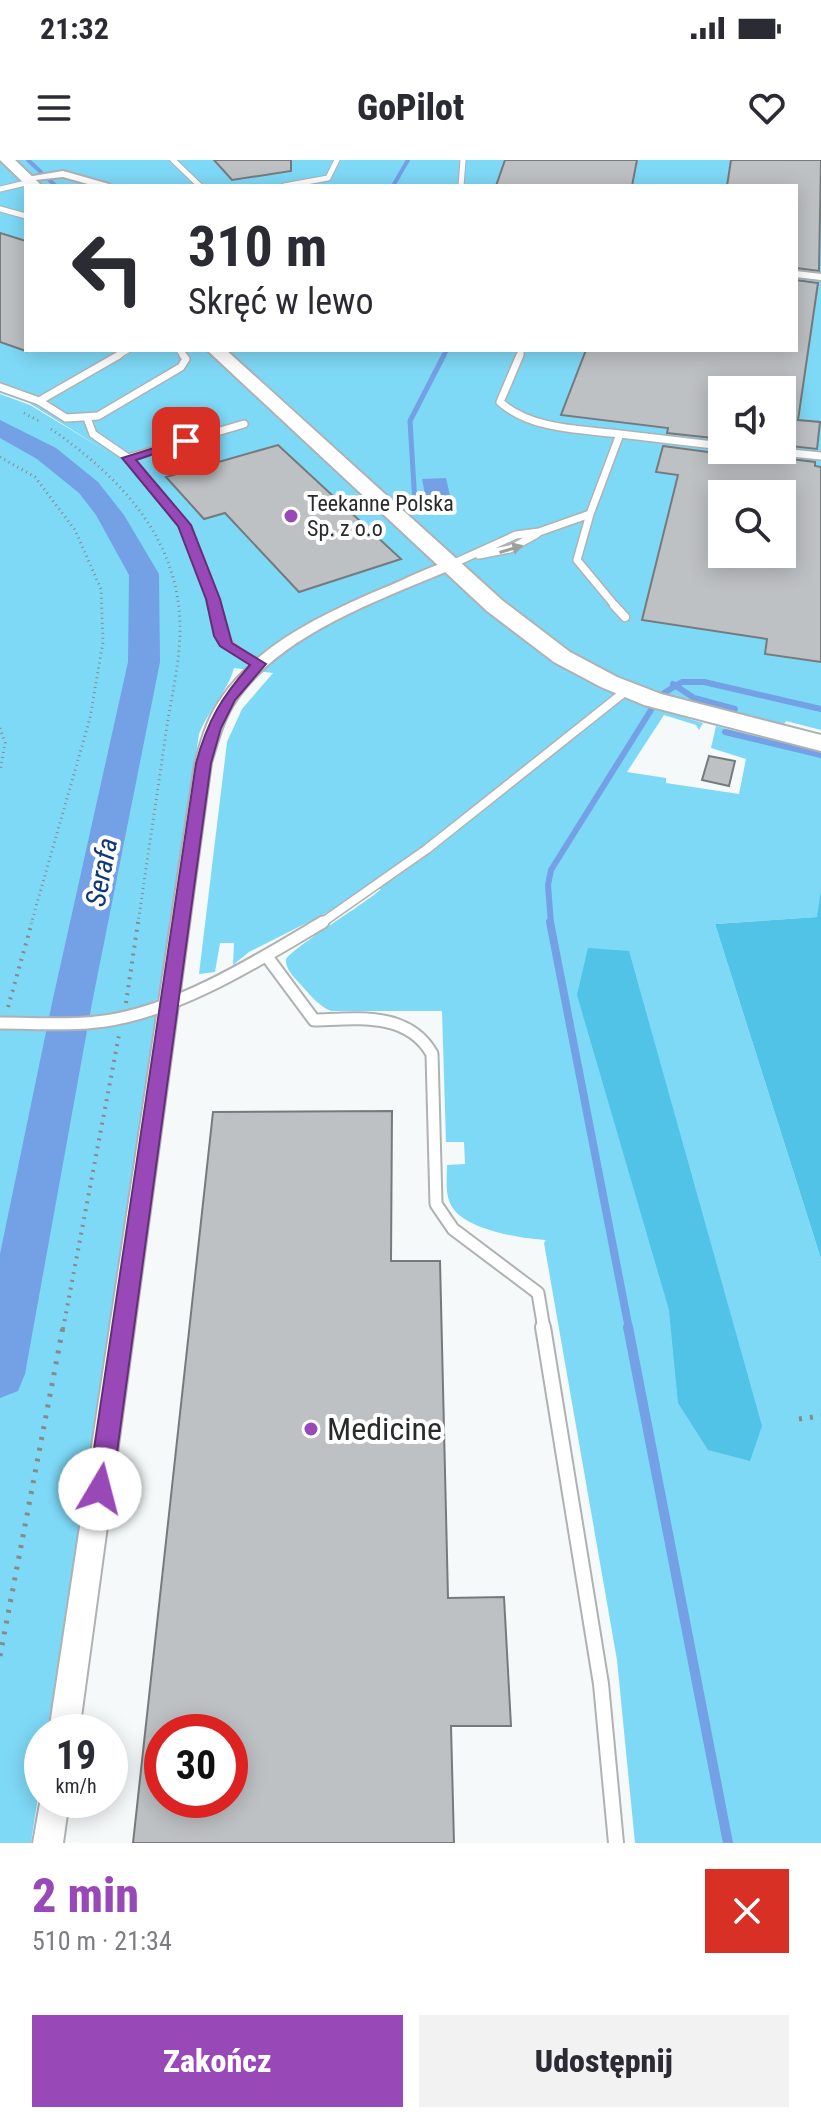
<!DOCTYPE html>
<html lang="pl">
<meta charset="utf-8">
<style>
:root{--surface:#fff;--page:#f2f2f3;--text:#2b2b33;--muted:#7c7c81;--accent:#9848b7}
body{margin:0;font-family:"Roboto Condensed",sans-serif;background:var(--page);color:var(--text);height:100vh;display:flex;flex-direction:column;font-size:30px;white-space:nowrap}
*{box-sizing:border-box;margin:0}
p{font-size:26px;color:var(--muted)}
.icon{flex:none;width:44px;height:44px;fill:none;stroke:currentColor;stroke-width:2;stroke-linecap:round;stroke-linejoin:round}
.map{position:relative;height:1683px;overflow:hidden}
.side{display:flex;flex-direction:column;background:var(--surface);flex:1}
.side>*{flex:none}
.guide{position:absolute;left:24px;top:24px;width:774px;height:168px;border-radius:0px;box-shadow:0 4px 20px #0003;background:#fff;color:var(--text);overflow:hidden}
.buttons{position:absolute;left:708px;top:216px;display:grid;gap:16px}
.buttons a{display:grid;place-items:center;width:88px;height:88px;border-radius:0px;background:var(--surface);box-shadow:0 4px 20px #0003;font-size:40px}
.speed{position:absolute;left:24px;top:1554px;display:flex;gap:16px;font-size:40px;font-weight:700;text-align:center}
.speed>*{display:grid;place-content:center;width:104px;height:104px;border-radius:50%;background:var(--surface);box-shadow:0 4px 20px #0003;line-height:1}
.speed small{font-size:20px;font-weight:400}
.speed .limit{border:12px solid #d22;background:#fff;color:#111}
.pin{position:absolute;display:grid;place-items:center;width:68px;height:68px;color:#fff;margin:-34px;border-radius:16px;box-shadow:0 4px 12px #0006}
.me{position:absolute;width:88px;margin:-44px;rotate:8deg;stroke-linejoin:round;filter:drop-shadow(0 0 6px #0008)}
.turn{display:flex;align-items:center;gap:28px;height:168px;padding:0 32px;font-size:36px}
.turn .icon{width:104px;height:104px;stroke-width:2.5}
.turn b{display:block;font-size:56px;line-height:68px}
.round{display:grid;place-items:center;flex:none;width:84px;height:84px;border-radius:0px;background:var(--page)}
.overview{display:flex;align-items:center;justify-content:space-between;height:136px;padding:0 32px}
h1{font-size:48px;font-weight:800;line-height:60px;color:var(--accent)}
.button{display:flex;gap:16px;margin-top:auto;padding:16px 32px}
.button a{flex:1;height:92px;border-radius:0px;background:var(--accent);color:#fff;font-size:32px;font-weight:800;line-height:92px;text-align:center}
.button a+a{background:var(--page);color:var(--text)}
.status{display:flex;justify-content:space-between;align-items:center;height:56px;padding:0 40px;background:var(--surface);direction:ltr}
.status svg{height:22px;fill:currentColor}
header{display:flex;justify-content:space-between;align-items:center;height:104px;padding:0 32px;background:var(--surface);font-size:36px;font-weight:800}
.map>svg:first-child{display:block}
</style>
<div class="status"><b>21:32</b><svg viewBox="0 0 49 12"><path d="M0 12V9h3v3zM5 12V6h3v6zM10 12V3h3v9zM15 12V0h3v12zM26 1h20v11H26zM47 4h2v5h-2z"/></svg></div>
<header><svg class="icon" aria-label="menu" viewBox="0 0 24 24"><path d="M4 6h16M4 12h16M4 18h16"/></svg>GoPilot<svg class="icon" aria-label="heart" viewBox="0 0 24 24"><path d="M12 20l-8-8c-3-5 5-10 8-4 3-6 11-1 8 4z"/></svg></header>
<div class="map">
<svg width="821" height="1683" viewBox="0 0 821 1683">
<rect width="100%" height="100%" fill="#f5f9fa"/>
<path fill="#7ed9f7" fill-rule="evenodd" d="M0 0H821V570L786 561 784 564 725 552 676 537 666 552 703 563 699 570 696 565 664 555 627 612 666 618V623L739 634 746 599 711 588 716 566 821 592V729L818 757 715 764 821 1099V1683H635L617 1500 544 1083 546 1080C521 1079 460 1069 450 1043 445 1032 447 1017 447 1005L465 1004 464 982H446L442 851H331C319 846 311 836 302 826 297 820 285 810 286 800 287 791 368 742 381 729L365 728 344 744 249 792 233 805 234 783H220L215 812 199 814 227 582 242 549 273 513 234 508C228 531 208 551 199 574L160 838C111 865 53 860 0 859V234L30 245 106 291 29 243 0 233ZM26 26H796V190H26ZM722 230H782V290H722ZM722 334H782V394H722Z
M157 855 48 1572H42V1611L31 1683H0V867L114 863Z"/>
<path fill="#51c3e6" d="M821 729V1099L715 764 817 757Z
M588 788 629 791 762 1266 750 1301 708 1290 678 1243 669 1150 577 835Z"/>
<path fill="#74a0e6" d="M446 318 453 349 428 350 422 319Z"/>
<g fill="none" stroke-linecap="round" stroke-linejoin="round">
<path stroke="#74a0e6" stroke-width="4" d="M28 0 41 12
M46 17 56 26
M393 26 408 0
M443 197 447 190"/>
<path stroke="#74a0e6" stroke-width="5" d="M415 344 410 261 444 195"/>
<path stroke="#74a0e6" stroke-width="6" d="M673 524 694 538 735 549
M664 533 682 522H704L821 549
M725 572 821 595
M551 764 548 725 551 710 651 550"/>
<path stroke="#74a0e6" stroke-width="8" d="M550 762 629 1169"/>
<path stroke="#74a0e6" stroke-width="10" d="M628 1167 728 1683"/>
<path fill="#74a0e6" fill-rule="evenodd" d="M0 260 56 288 98 322 124 355 159 414 160 502 92 843 25 1214 18 1231 0 1238V1094L52 843 128 502 129 415 96 355 79 333 37 299 0 278Z"/>
</g>
<path fill="#bec1c3" stroke="#777a7c" stroke-width="2" fill-rule="evenodd" d="M214 0H291V11L232 20Z
M505 0H637L632 26H496Z
M731 0H821L819 111 796 108V26H727Z
M0 73 26 81V191L0 182Z
M796 120 818 123 798 260 820 262 817 289 782 285V230H722V279L667 273 668 268 561 255 586 190H796Z
M278 285 401 399 299 432 225 353 204 359 166 317Z
M663 286 782 302V298L815 302V306L821 307V502L765 494 767 479 642 460 678 315 656 312ZM722 334H782V394H722Z
M709 596 735 601 729 626 702 620Z
M392 951 391 1101H440L448 1438 504 1437 511 1566H451L454 1683H133L213 952ZM162 1572H230V1640H162Z"/>
<g fill="none" stroke-linecap="round" stroke-linejoin="round">
<g stroke="#aeb2b3" stroke-width="7">
<path id="lane-far4" d="M173 0 200 26
M284 26 328 18 337 0
M461 26 463 0
M0 29 30 22
M0 49 26 56
M179 190 184 197
M116 197 128 190
M519 197 522 190"/>
</g>
<g stroke="#aeb2b3" stroke-width="10">
<path id="lane-far3" d="M520 195 500 242C532 270 580 269 620 274
M0 227 39 241 66 258 98 256 181 207 186 199 183 195
M39 241 119 195
M87 258 93 274 128 298
M763 290 821 296
M590 354 577 400 616 447
M479 395 510 389 537 374
M450 405 516 375 539 372 590 354 620 274 722 286
M215 447 184 365 128 298 244 264"/>
</g>
<g stroke="#aeb2b3" stroke-width="11">
<path id="lane-far2" d="M214 445C222 483 225 485 259 504
M614 445 625 457
M320 764 427 689 627 530"/>
</g>
<g stroke="#aeb2b3" stroke-width="15">
<path id="lane-far1" d="M268 798 314 860C357 859 408 851 432 894L436 1044 453 1069 538 1133 544 1169
M0 863C35 863 70 866 105 861 180 850 259 800 323 762"/>
</g>
<g stroke="#aeb2b3" stroke-width="18">
<path id="lane" d="M543 1167 601 1524 616 1683"/>
</g>
<g stroke="#aeb2b3" stroke-width="4">
<path id="street" d="M63 11 109 24 111 26H95L63 17 26 21 21 18Z
M796 111 821 114V120L796 117Z
M450 401 457 405 455 408C382 439 276 475 233 545 222 563 217 584 211 603L79 1572H49L195 603C201 581 207 559 220 540 260 480 334 449 398 422 415 414 432 406 450 401Z
M42 1632V1640H69L63 1683H33Z"/>
</g>
<g stroke="#aeb2b3" stroke-width="4">
<path id="secondary" d="M0 0H15L42 26H27Z
M207 190H226L503 441 570 492 617 517 661 534 821 575V591L644 545 601 527 554 502 487 451Z"/>
</g>
<path stroke="#878a8b" stroke-width="3" stroke-dasharray="1 4" stroke-linecap="butt" d="M24 253 41 262
M51 269C121 318 180 379 180 469 180 503 171 538 166 572 157 636 147 700 138 764
M0 297 35 317 75 370 101 429 103 482 90 558 31 764
M0 568 5 583 0 611"/>
<path stroke="#878a8b" stroke-width="4" stroke-dasharray="2 6" stroke-linecap="butt" d="M126 843 138 762
M8 847 32 762
M63 1169 119 875"/>
<path stroke="#878a8b" stroke-width="5" stroke-dasharray="3 8" stroke-linecap="butt" d="M799 1259 821 1256
M0 1496 63 1167"/>
<use href="#lane-far4" stroke="#fff" stroke-width="5"/>
<use href="#lane-far3" stroke="#fff" stroke-width="7"/>
<use href="#lane-far2" stroke="#fff" stroke-width="8"/>
<use href="#lane-far1" stroke="#fff" stroke-width="11"/>
<use href="#lane" stroke="#fff" stroke-width="14"/>
<use href="#street" fill="#fff" fill-rule="evenodd"/>
<use href="#secondary" fill="#fff" fill-rule="evenodd"/>
</g>
<defs><path id="oneway-solid" d="M-6-.8H1V-3.2L6.5 0L1 3.2V.8H-6Z" transform="scale(2)"/></defs>
<use fill="#9f9fa0" href="#oneway-solid" transform="translate(511 389) rotate(-17)"/>
<path fill="#9848b7" stroke="#632f77" stroke-width="2" d="M182 279 192 281 136 300 191 365 220 439 232 483 266 504 235 540 221 568 211 603 112 1329 108 1337 100 1341 91 1337 88 1329 196 603C208 560 221 538 250 505L220 486 214 476 206 439 178 366 122 298Z"/>
<g fill="#9848b7" stroke="#fff" stroke-width="3">
<circle cx="291" cy="356" r="8"/>
<circle cx="311" cy="1269" r="8"/>
</g>
<g text-anchor="middle" stroke-width="8" stroke-linejoin="round" paint-order="stroke">
<g font-size="22" fill="#292a2b" stroke="#fff" text-anchor="start">
<text x="307" y="351">Teekanne Polska<tspan x="307" dy="25">Sp. z o.o</tspan></text>
</g>
<g font-size="28" font-style="italic" fill="#103876" stroke="#fff">
<text transform="translate(101 712) rotate(-79)" y="10">Serafa</text>
</g>
<g font-size="32" fill="#292a2b" stroke="#fff" text-anchor="start">
<text x="327" y="1280">Medicine</text>
</g>
</g>
</svg>
<div class="buttons">
<a><svg class="icon" aria-label="sound" viewBox="0 0 24 24"><path d="M4 9h4l5-4v14l-5-4H4zM17 9q2 3 0 6"/></svg></a>
<a><svg class="icon" aria-label="search" viewBox="0 0 24 24"><circle cx="10" cy="10" r="6"/><path d="M15 15l6 6"/></svg></a>
</div>
<div class="speed"><div>19<small>km/h</small></div><div class="limit">30</div></div>
<div class="pin" style="left:186px;top:281px;background:#d93025"><svg class="icon" aria-label="arrive" viewBox="0 0 24 24"><path d="M6 21V4h12l-3 4 3 4H6"/></svg></div>
<svg class="me" style="left:100px;top:1329px" viewBox="-20 -20 40 40"><circle r="19" fill="#fff"/><path d="M0-13L10 11 0 6-10 11z" fill="#9848b7"/></svg>
<div class="guide">
<div class="turn"><svg class="icon" aria-label="left" viewBox="0 0 24 24"><path d="M17 20v-9H6M10 6l-5 5 5 5"/></svg><div><b>310 m</b>Skręć w lewo</div></div>
</div>
</div>
<section class="side">
<div class="overview"><div><h1>2 min</h1><p>510 m · 21:34</p></div><a class="round" style="background:#d93025;color:#fff"><svg class="icon" aria-label="close" viewBox="0 0 24 24"><path d="M6 6l12 12M18 6L6 18"/></svg></a></div>
<div class="button"><a>Zakończ</a><a>Udostępnij</a></div>
</section>
